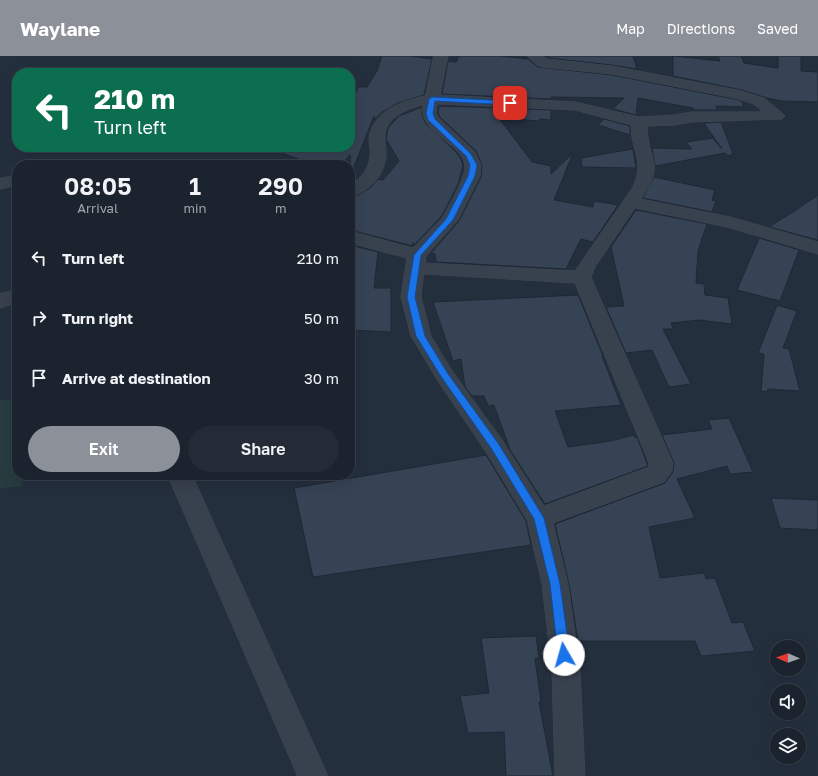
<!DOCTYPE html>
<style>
:root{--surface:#1b232e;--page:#242b36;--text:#f1f3f6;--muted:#a0a4aa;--line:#39404a;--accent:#8c9099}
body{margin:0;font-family:"Golos Text",sans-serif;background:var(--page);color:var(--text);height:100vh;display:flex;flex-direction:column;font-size:15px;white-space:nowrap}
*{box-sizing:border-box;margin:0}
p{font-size:13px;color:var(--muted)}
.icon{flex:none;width:22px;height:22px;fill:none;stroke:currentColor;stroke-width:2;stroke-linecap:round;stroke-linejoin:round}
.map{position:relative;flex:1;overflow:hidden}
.details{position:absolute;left:12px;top:104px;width:343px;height:320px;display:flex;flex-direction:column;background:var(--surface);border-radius:16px;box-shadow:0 4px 16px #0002,0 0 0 1px var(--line)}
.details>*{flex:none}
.top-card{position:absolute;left:12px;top:12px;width:343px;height:84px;border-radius:16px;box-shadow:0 4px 16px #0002,0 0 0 1px var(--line);background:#0b6e4f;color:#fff;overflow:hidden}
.needle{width:26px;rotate:272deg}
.buttons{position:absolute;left:770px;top:584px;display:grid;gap:8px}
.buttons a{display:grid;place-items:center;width:36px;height:36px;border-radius:50%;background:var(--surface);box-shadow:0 4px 16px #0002,0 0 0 1px var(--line);font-size:20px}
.pin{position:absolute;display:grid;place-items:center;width:34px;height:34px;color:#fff;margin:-17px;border-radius:8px;box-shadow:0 2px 6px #0006}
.me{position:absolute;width:44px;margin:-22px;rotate:353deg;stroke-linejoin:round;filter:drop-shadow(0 0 3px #0008)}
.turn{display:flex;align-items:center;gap:14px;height:84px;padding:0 16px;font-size:18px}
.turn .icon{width:52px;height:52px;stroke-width:2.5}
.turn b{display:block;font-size:28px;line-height:34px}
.eta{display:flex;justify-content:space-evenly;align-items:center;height:68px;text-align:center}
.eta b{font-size:24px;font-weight:600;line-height:28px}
.cta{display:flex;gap:8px;margin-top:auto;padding:8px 16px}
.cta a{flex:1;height:46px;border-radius:24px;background:var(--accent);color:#fff;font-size:16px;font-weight:600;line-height:46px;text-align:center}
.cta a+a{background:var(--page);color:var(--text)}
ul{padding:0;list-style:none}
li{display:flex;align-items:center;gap:12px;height:60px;padding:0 16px}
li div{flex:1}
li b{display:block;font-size:15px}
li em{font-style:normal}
header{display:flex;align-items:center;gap:24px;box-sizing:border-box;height:56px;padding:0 20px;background:var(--accent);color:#fff}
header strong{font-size:19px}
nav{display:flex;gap:22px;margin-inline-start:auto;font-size:14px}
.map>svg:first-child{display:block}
</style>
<header>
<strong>Waylane</strong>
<nav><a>Map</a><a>Directions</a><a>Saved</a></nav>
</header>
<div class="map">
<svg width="818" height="720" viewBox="0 0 818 720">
<rect width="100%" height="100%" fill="#242f3e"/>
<path fill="#263c3f" d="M0 344H17V419H24L22 430 0 432Z"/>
<path fill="#364354" stroke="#1f2835" d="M382 0H410L432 3 424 39 398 47 382 56 375 63 374 60 351 118 350 99 341 109H315L271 93 272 91H350V49L358 31H367L377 15Z
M459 0H500L528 3 538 11 612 19 739 44 742 46 744 51 716 50 717 54H695L693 52 638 42 636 59 613 53 624 42 551 41V43L442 38 448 5 456 6Z
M548 0H633L637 13 612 9 548 2Z
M673 0 720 5 718 0H741L744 7 778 12V0H801V15L818 16V46L783 45 767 42 742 34 673 20Z
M439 50 551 54V64L540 63V65L499 62 532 106 551 110V118L573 97 554 144 593 151 594 145 618 149 593 186 581 183 566 213 436 206 435 198 431 197 459 165 481 121 482 109 476 95 440 61 438 57Z
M422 51V59L426 68 456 96 461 103 463 110 458 128 446 152 440 162 414 189 413 186V190L350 174V145L353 142 370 132 378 123 383 124 399 105 386 83 388 72 399 60Z
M604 63 630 70V79L598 69Z
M721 66 733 98 728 100 725 97 655 110 652 92 692 93 686 86 713 82 722 93 704 67Z
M633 93 636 112 582 111 581 102Z
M654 121 715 134 712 144 716 145 712 156 643 142Z
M818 139V184L769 171 799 152Z
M636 154 707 168 698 195 696 227 704 228 705 239 728 242 732 268 699 264 671 267 673 273H663L691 328 669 331 652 294 626 297 606 251 624 250 611 191Z
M759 182 799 194 780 245 737 234Z
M350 189 378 196 374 232H391V276L350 274Z
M578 239 603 300H602L621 349 555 355 568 391 611 385 634 379 635 382 637 381 648 410 545 448 510 394 494 349 488 350 484 340H472L465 331 461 303 453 305 433 246Z
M777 249 797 255 783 292 789 293 800 335 768 333 767 336 761 335 764 298 758 297Z
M729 362 753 416 730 418 727 410 677 423 695 462 649 471 660 522 704 517 706 523 715 522 732 567 743 566 755 595 701 600 695 585H578L569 528 555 468 665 427 673 416 674 407 662 379 712 373 708 364Z
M486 399 526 465 531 489 313 521 294 432Z
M771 442 818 444V474L780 472Z
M536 580 539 602 535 603 541 646H539L553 720H506L504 676 468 677 460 640 489 637 481 582Z"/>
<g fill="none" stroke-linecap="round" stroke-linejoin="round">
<g stroke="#414a57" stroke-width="1">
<path id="street" d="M434 0H448L440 39 575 46 639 61 675 59 691 56H763L754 48 739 43 612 18 543 11 538 10 527 0H543L547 3 612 10 742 35 764 42 782 57 785 60 782 63 691 66 675 69 647 70C648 106 666 107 641 143L730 161 818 186V198L727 171 635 152 595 211 591 221 597 235 673 407 672 415 664 426 553 467 568 528 580 614 585 720H555L552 614 542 528 527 464 486 396 438 325 411 280 401 241 407 202 350 187V175L413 192C422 182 432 173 441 163 447 154 466 120 465 110 463 87 417 77 423 49 410 52 394 58 387 71 383 80 386 90 386 99 385 119 369 136 350 141V129C361 122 369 113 370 100 371 93 369 87 369 81 374 54 402 45 425 40ZM438 48 575 54 631 69C631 95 645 104 633 131L575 215 425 207 426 200 458 164 480 120 481 109 475 96 439 62 436 57ZM424 218 575 227 649 407V411L544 450 502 384 452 315 431 280 421 241Z
M96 104 103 106 105 109H88L90 106Z
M17 119V129L0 133V123Z
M17 234V247L0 252V238Z
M168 419H192L328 720H298Z"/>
</g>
<use href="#street" fill="#38414e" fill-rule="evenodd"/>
</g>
<path fill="#1a73e8" stroke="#114b97" d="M432 41 510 45 513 47 510 49 435 45 433 57 435 63 471 98 477 109 475 120 453 164 421 199 415 241 425 280 448 318 498 387 544 462 560 528 570 599 568 603 564 605 560 603 558 599 550 528 534 463 491 392 442 322 416 280 407 241 414 199 446 163 468 120 470 109 466 100 428 64 426 57 429 43Z"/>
</svg>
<div class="buttons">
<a><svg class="needle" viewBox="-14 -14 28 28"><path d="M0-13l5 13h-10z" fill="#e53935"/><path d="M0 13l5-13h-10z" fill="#a0a4aa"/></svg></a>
<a><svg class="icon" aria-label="sound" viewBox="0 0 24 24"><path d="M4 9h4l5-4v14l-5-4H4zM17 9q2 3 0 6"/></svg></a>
<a><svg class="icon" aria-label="layers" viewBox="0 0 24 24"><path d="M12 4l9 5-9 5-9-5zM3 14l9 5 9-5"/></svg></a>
</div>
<div class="pin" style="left:510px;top:47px;background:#d93025"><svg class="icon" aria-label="arrive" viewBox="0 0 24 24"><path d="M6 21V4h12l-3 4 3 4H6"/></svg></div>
<svg class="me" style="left:564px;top:599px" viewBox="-20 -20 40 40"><circle r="19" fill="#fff"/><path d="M0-13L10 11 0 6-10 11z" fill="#1a73e8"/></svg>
<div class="top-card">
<div class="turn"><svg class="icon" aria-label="left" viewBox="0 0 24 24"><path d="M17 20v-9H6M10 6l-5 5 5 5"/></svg><div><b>210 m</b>Turn left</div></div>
</div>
<section class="details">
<div class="eta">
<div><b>08:05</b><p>Arrival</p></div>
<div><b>1</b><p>min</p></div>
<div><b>290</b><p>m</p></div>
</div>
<ul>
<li><svg class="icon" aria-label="left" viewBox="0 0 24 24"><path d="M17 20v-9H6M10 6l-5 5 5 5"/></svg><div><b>Turn left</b></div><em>210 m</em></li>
<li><svg class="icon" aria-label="right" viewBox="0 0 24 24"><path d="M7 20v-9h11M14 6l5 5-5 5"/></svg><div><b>Turn right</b></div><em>50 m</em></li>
<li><svg class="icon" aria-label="arrive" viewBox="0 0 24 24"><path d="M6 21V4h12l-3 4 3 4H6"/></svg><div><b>Arrive at destination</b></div><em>30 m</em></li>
</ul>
<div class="cta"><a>Exit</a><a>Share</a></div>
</section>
</div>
